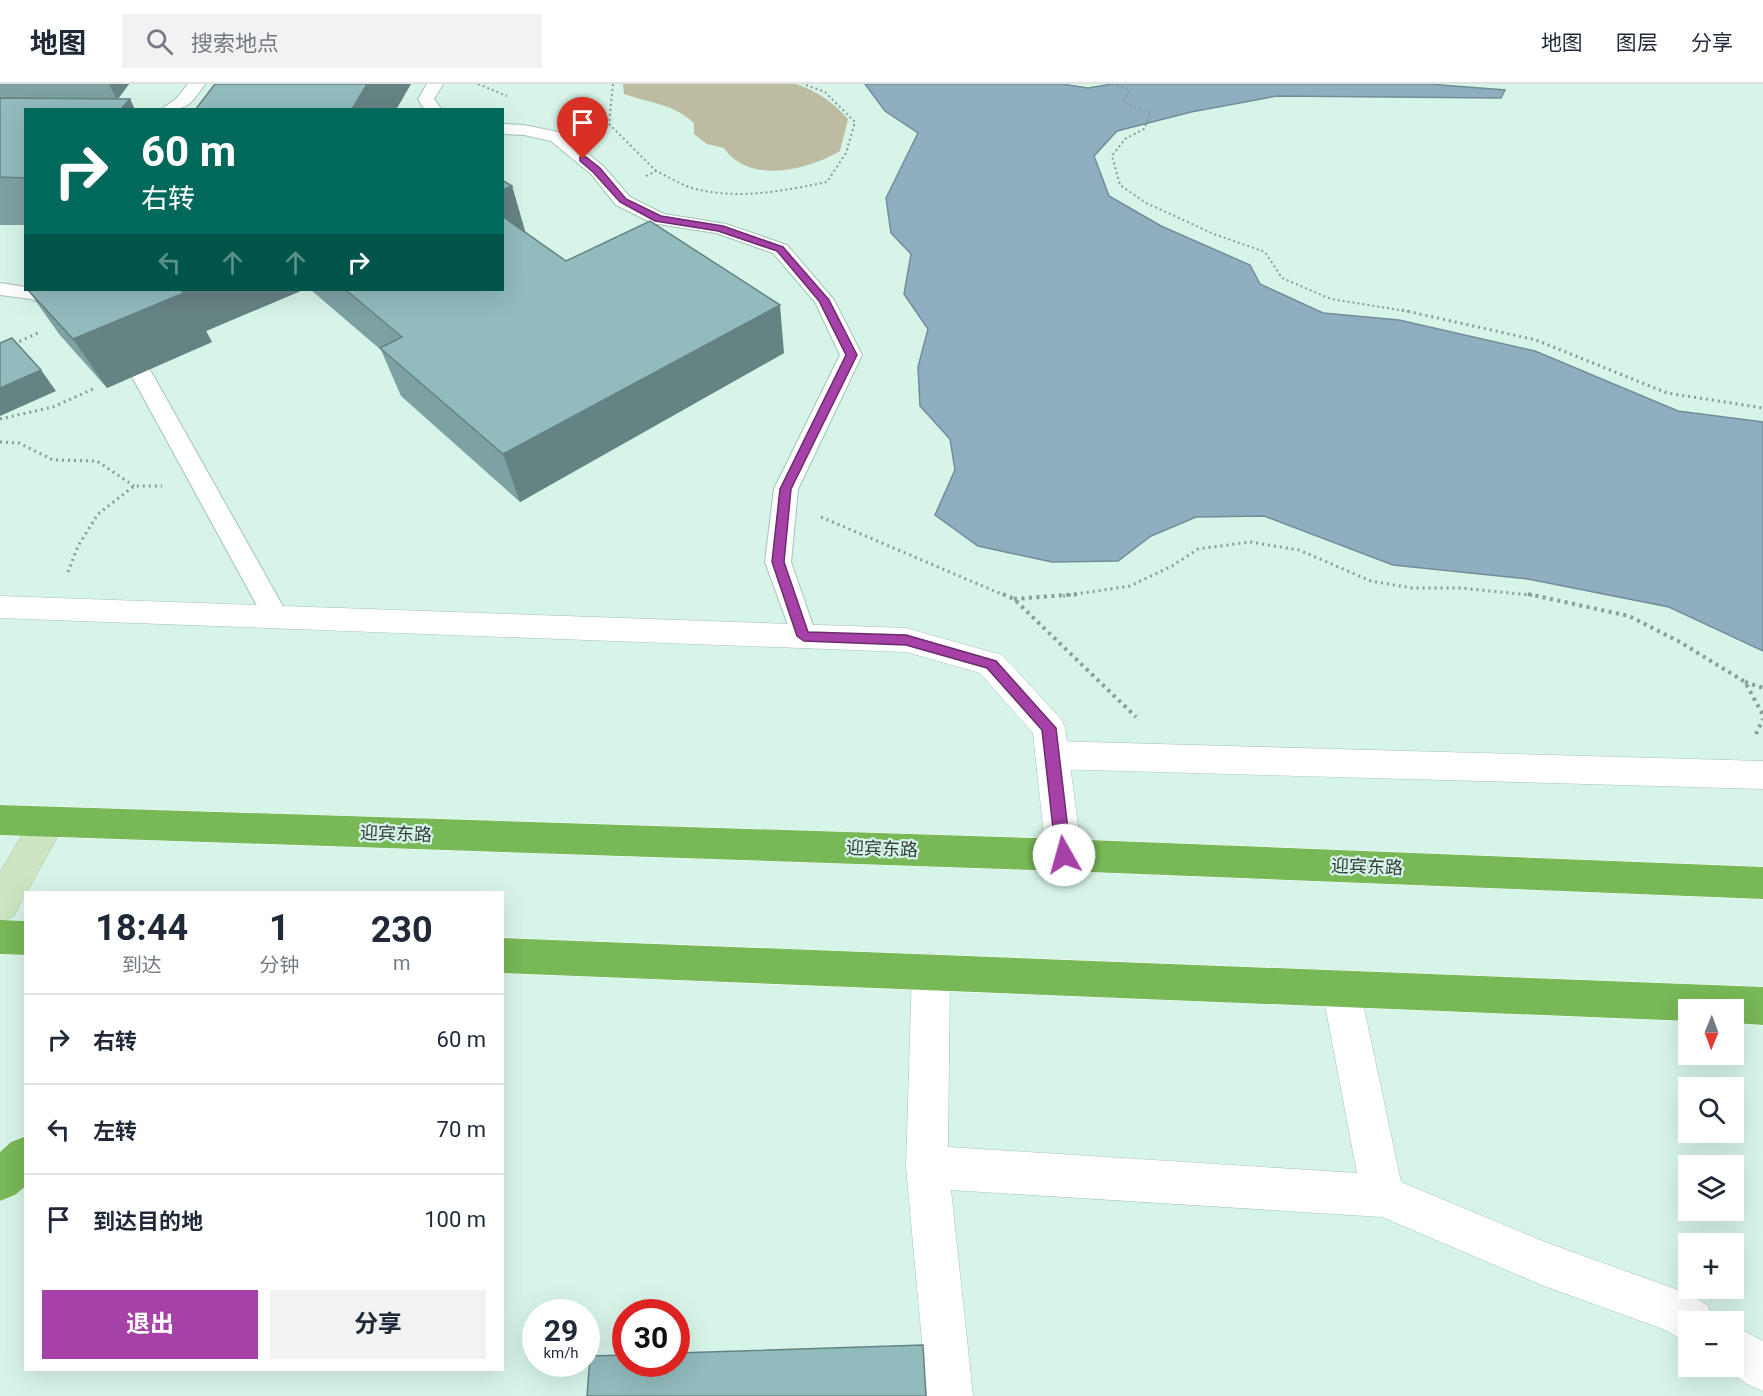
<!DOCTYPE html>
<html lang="zh">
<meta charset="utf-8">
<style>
:root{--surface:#fff;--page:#f2f2f3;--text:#1f2937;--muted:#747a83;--line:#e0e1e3;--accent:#a642a7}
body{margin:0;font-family:Roboto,"Noto Sans SC",sans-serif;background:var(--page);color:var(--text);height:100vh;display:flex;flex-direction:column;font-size:22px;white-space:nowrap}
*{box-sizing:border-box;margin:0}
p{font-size:20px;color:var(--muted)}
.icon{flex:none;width:33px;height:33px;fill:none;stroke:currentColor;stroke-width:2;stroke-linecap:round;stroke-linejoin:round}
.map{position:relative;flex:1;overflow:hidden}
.drawer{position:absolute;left:24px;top:807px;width:480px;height:480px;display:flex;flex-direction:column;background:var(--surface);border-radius:0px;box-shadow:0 6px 24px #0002}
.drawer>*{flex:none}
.top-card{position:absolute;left:24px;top:24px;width:480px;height:183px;border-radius:0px;box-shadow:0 6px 24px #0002;background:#00695c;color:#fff;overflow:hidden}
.needle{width:39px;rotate:181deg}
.buttons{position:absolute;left:1678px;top:915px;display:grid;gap:12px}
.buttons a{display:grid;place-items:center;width:66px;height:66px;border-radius:0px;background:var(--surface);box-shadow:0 6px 24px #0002;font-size:30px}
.speed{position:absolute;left:522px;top:1215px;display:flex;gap:12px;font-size:30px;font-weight:700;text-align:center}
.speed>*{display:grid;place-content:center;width:78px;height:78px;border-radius:50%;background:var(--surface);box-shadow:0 6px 24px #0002;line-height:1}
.speed small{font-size:15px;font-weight:400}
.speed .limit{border:9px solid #d22;background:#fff;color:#111}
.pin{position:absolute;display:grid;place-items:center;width:51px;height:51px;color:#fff;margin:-62px -26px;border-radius:50% 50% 50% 0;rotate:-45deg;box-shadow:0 0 6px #0007}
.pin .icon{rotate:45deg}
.me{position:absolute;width:66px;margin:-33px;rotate:353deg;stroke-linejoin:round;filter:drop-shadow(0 0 4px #0008)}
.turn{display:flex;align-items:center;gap:21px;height:126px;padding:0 18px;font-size:27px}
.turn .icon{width:78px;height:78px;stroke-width:2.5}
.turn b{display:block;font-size:42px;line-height:51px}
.lanes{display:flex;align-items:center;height:57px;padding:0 18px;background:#0003;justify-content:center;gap:30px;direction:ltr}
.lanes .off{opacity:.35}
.eta{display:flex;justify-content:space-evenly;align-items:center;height:102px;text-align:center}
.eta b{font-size:36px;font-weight:700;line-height:42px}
.cta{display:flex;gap:12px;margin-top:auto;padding:12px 18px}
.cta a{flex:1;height:69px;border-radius:0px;background:var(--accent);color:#fff;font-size:24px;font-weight:700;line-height:69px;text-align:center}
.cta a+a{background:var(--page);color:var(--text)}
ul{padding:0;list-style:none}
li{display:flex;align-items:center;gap:18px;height:90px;padding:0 18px;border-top:2px solid var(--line)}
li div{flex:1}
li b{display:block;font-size:22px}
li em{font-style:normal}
header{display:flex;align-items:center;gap:36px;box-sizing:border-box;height:84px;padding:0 30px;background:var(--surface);border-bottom:2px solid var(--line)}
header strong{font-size:28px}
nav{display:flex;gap:33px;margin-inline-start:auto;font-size:21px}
.search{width:420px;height:54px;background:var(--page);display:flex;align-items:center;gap:15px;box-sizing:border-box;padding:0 21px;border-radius:0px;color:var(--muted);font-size:22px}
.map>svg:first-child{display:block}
</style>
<header>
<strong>地图</strong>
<div class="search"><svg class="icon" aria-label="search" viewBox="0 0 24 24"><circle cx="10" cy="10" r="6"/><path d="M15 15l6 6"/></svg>搜索地点</div>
<nav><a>地图</a><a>图层</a><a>分享</a></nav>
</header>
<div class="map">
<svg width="1763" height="1312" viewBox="0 0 1763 1312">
<rect width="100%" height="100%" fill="#d6f4e8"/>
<path fill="#bdbca1" d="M623 0H796C818 8 832 17 848 35L840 67C808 86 749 101 724 64L707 60 694 50V39C674 20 650 19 624 10Z"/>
<path fill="#8fafc1" stroke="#728c98" stroke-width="1.5" d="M865 0H1062L1088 4 1112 0H1428L1505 6 1501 14 1277 12 1191 28 1117 47 1094 72 1109 112 1161 142 1250 181 1260 200 1323 229 1399 236 1535 267 1678 327 1763 338V567L1669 523 1528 495 1393 481 1264 432 1196 433 1151 452 1118 477 1052 478 978 462 935 431 955 386 950 355 920 322 918 283 928 245 904 210 911 170 891 149 886 114 918 49 885 27Z"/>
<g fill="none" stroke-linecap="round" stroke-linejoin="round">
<g stroke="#a6c3b7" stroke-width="2">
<path id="service" d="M188 0H205C190 22 187 26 160 26L176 15Z
M427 0H443L434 15 442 26H425L418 15Z
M502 40 524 41 563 49 603 82 630 113 664 130 726 140 787 161 834 216 862 271 798 405 791 478 817 553 813 560 804 563 795 560 765 478 774 405 840 271 815 218 773 169 716 149 652 139 616 121 591 90 551 57 524 51 502 50Z
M0 199 26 203V206H42L73 219 76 223 73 227 66 229 31 215 0 211Z
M142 284 150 286 153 291 285 526 289 533 285 540 276 543 267 540 131 291 134 286Z"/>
</g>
<g stroke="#a6c3b7" stroke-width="1">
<path id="pedestrian" d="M1052 657 1763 677V705L1052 685 1040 681 1035 671 1040 661Z"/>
</g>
<g stroke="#a6c3b7" stroke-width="1">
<path id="minor" d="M0 512 906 544 1002 571 1061 635 1065 644 1082 771 1077 782 1064 787 1051 782 1046 771 1033 649 980 589 906 568 0 534Z
M931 869 944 874 950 887 948 1063 1357 1089 1322 905 1327 892 1341 887 1355 892 1360 905 1401 1098 1545 1158 1692 1211 1708 1222 1714 1238H1689V1259L1663 1245 1544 1202 1382 1133 951 1106 973 1312H927L906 1083 912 887 918 874Z
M1734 1242 1763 1257V1307L1747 1300 1720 1282H1734Z"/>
</g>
<g stroke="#a6c3b7" stroke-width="1">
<path id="secondary" d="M48 724 60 728 65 739 13 833 0 838V788L36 728Z"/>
</g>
<g stroke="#fff" stroke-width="1">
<path id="trunk" d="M0 721 1064 755 1763 783V815L1064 787 0 751Z
M0 836 26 837V871L0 870Z
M502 854 1763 903V941L1734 939V926H1689V937L502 889Z
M26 1052V1102L15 1111 0 1117V1068L11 1058Z"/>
</g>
<path stroke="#889d95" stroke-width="2" stroke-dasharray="2 3" stroke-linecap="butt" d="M478 0 507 12
M613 0 609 40 656 87
M1112 0 1130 6 1123 18 1151 29 1144 45 1125 55 1112 72 1120 101 1146 119 1214 150 1265 168 1282 194 1331 215 1412 228
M590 35 609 40
M646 92 656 87C667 92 678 99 689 103 734 117 783 107 827 98L846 69 855 38 825 8 803 0"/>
<path stroke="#889d95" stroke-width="3" stroke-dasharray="2 4" stroke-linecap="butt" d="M1402 226 1536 256 1667 309 1763 324
M14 260 40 248
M0 335 53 323 93 305
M0 358 19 359 53 376 97 377 134 402
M821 433 1006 512
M68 488 78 462 98 430 134 402H162
M1063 512 1130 502 1172 482 1198 465 1250 458 1299 466 1371 497 1412 504H1461L1540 512"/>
<path stroke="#889d95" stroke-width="4" stroke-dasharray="3 4.5" stroke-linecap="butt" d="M1003 510 1014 515 1136 633
M1528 510 1629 532 1680 558 1745 598 1763 631
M1014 515 1079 510
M1745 598 1763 604
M1756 650 1763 635"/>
<use href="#service" fill="#fff" fill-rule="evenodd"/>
<use href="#pedestrian" fill="#fff" fill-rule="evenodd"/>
<use href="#minor" fill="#fff" fill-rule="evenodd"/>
<use href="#secondary" fill="#cde5c0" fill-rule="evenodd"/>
<use href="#trunk" fill="#78b857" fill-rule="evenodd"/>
</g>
<path fill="#7ea1a3" d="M0 0H129L118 15H130L135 26H26V141H0Z
M512 102 525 148 566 177 784 269 520 418 401 312 381 266 311 206H502Z
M28 206H303L206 247 212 258 107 304 59 250Z"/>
<path fill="#668384" d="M109 0H129L117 16Z
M367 0H411L396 26 352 25Z
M130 15 135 26H120Z
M512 102 526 150 502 161V106Z
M177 206H303L206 247 212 258 107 304 73 255Z
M780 221 784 269 520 418 503 370Z
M41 286 56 307 0 332V304Z"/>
<path fill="#92bbbd" stroke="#668384" stroke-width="1.5" d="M215 0H367L352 25 382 26H195Z
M0 14 130 15 120 26H26V94L0 93Z
M502 96 512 102 502 106Z
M502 132 566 177 650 137 780 221 503 370 380 264 402 253 346 206H502Z
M28 206H180L184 209 73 255Z
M12 254 41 286 0 304V259Z
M923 1261 926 1312H587L590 1272 626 1271V1280H676V1269Z"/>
<path fill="#a642a7" stroke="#6c2b6d" stroke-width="1.5" d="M580 73H586L600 84 626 115 661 132 723 142 783 163 829 216 857 271 791 405 784 478 808 548 906 551 996 577 1056 644 1071 771 1069 775 1064 777 1059 775 1056 771 1042 646 987 584 906 561 804 557 797 552 772 478 780 405 846 271 819 217 777 167 718 147 655 137 620 118 593 88 580 77Z"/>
<g text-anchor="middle" stroke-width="4.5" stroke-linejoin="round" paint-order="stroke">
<g font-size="18" fill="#303c37" stroke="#d6f4e8">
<text transform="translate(396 750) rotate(2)" y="6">迎宾东路</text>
<text transform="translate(882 765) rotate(2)" y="6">迎宾东路</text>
<text transform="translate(1367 783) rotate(2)" y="6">迎宾东路</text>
</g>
</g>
</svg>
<div class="buttons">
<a><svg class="needle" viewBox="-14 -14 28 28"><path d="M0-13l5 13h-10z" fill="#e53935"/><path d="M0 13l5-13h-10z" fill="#747a83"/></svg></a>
<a><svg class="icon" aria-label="search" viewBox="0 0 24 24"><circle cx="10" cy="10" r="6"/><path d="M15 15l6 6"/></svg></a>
<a><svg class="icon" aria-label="layers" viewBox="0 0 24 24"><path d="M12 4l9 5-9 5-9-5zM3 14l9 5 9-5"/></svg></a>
<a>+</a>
<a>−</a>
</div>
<div class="speed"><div>29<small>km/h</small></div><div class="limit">30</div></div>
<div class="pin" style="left:583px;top:75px;background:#d93025"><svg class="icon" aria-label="arrive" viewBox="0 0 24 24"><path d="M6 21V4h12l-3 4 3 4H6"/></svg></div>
<svg class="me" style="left:1064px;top:771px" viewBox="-20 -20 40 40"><circle r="19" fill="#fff"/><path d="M0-13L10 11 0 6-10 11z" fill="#a642a7"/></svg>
<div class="top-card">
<div class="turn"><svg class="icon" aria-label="right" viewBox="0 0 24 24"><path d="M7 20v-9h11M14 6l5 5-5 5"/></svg><div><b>60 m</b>右转</div></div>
<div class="lanes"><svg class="icon off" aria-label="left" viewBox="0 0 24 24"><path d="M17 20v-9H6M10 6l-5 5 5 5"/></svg><svg class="icon off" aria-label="ahead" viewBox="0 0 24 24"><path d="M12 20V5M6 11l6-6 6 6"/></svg><svg class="icon off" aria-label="ahead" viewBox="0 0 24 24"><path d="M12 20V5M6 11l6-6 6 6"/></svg><svg class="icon" aria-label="right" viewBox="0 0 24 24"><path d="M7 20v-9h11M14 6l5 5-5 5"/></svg></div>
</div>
<section class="drawer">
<div class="eta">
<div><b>18:44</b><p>到达</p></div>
<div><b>1</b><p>分钟</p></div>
<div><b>230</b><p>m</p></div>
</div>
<ul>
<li><svg class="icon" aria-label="right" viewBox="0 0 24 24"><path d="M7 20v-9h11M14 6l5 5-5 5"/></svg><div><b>右转</b></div><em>60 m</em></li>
<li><svg class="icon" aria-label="left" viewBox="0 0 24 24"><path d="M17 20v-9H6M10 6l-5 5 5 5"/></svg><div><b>左转</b></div><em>70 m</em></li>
<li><svg class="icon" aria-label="arrive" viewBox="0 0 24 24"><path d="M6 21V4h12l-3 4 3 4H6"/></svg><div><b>到达目的地</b></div><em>100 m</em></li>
</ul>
<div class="cta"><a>退出</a><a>分享</a></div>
</section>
</div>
